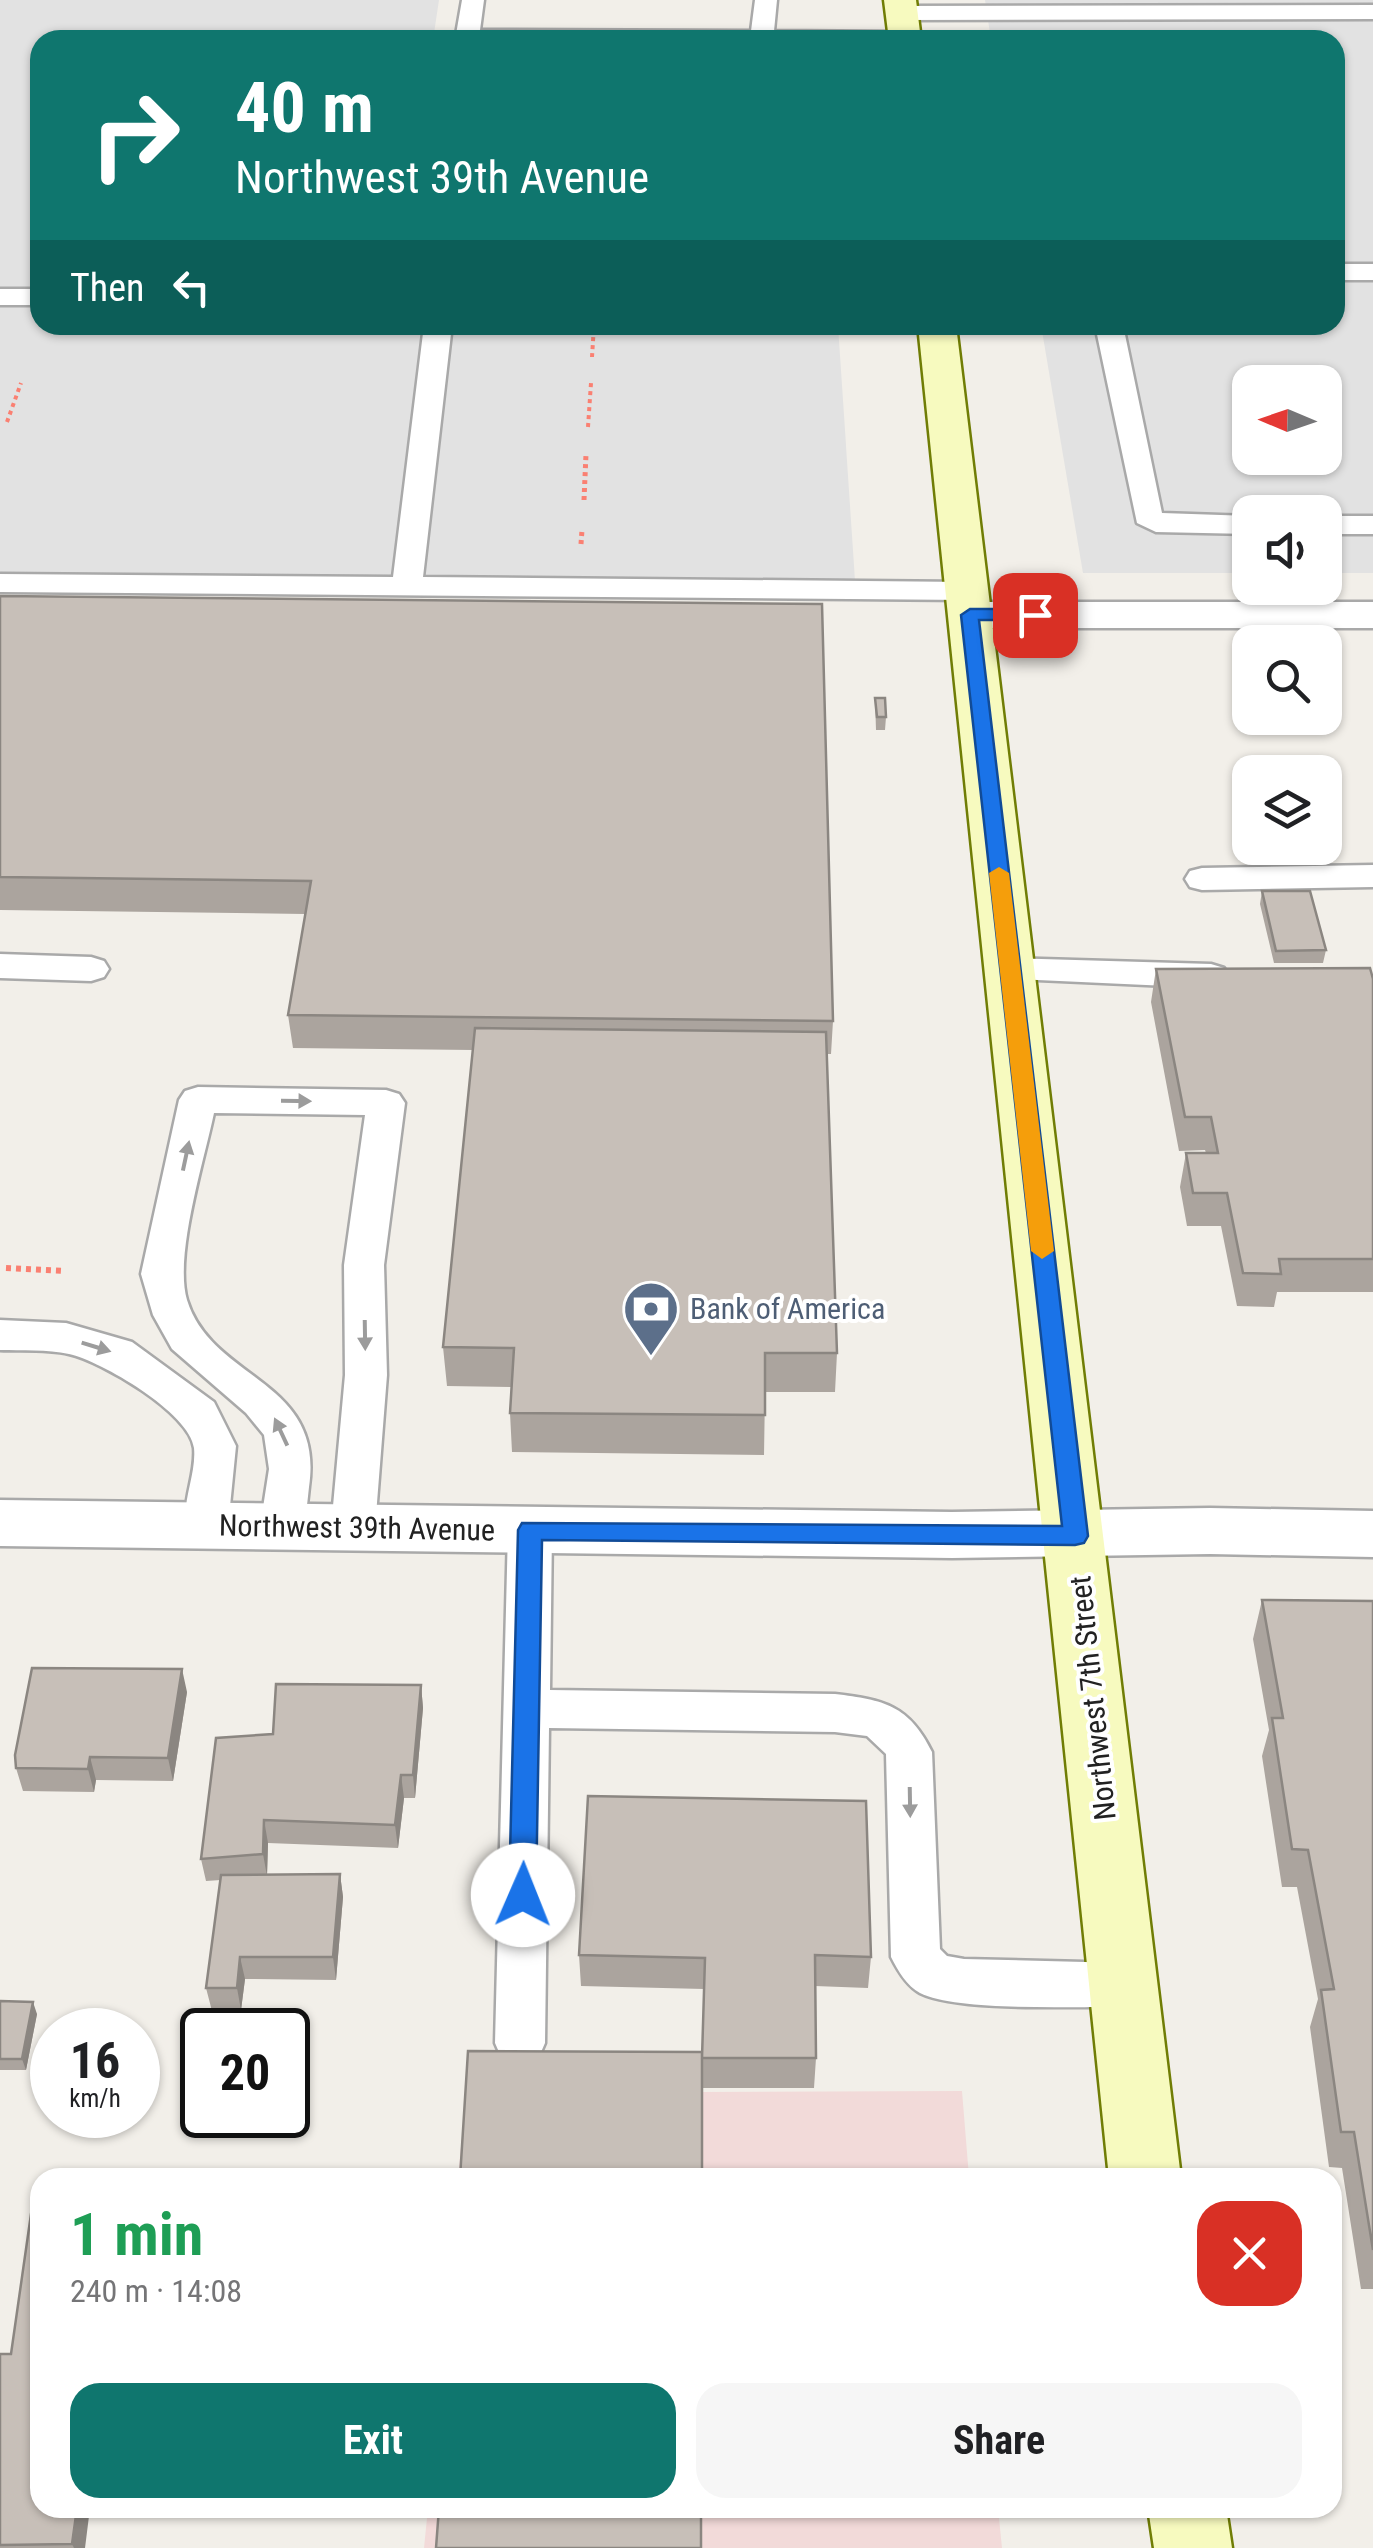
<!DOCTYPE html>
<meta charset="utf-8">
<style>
:root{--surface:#fff;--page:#f6f6f6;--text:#202124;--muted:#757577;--accent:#0f766e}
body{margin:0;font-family:"Roboto Condensed",sans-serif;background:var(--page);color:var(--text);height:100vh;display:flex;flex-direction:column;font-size:38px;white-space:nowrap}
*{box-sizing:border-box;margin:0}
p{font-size:32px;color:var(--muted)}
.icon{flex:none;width:55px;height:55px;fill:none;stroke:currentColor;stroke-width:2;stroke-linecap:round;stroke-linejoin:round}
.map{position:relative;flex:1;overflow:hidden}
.drawer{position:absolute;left:30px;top:2168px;width:1312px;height:350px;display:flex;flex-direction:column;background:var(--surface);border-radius:30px;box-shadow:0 2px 8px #0004}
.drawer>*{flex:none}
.banner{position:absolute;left:30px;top:30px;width:1315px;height:305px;border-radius:30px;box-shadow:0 2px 8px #0004;background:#0f766e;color:#fff;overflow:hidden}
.needle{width:65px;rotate:272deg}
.tools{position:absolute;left:1232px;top:365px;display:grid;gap:20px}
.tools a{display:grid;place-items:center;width:110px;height:110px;border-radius:20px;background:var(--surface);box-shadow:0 2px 8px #0004;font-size:50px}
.speed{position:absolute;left:30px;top:2008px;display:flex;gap:20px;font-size:50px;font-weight:700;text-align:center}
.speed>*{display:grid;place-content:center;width:130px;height:130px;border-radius:50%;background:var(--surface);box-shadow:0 2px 8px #0004;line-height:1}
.speed small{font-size:25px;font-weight:400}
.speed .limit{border:5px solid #111;border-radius:15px;background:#fff;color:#111}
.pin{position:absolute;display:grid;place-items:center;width:85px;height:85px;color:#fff;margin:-42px;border-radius:20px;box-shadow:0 5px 15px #0006}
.me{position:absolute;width:110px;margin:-55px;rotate:1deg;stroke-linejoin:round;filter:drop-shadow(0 0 8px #0008)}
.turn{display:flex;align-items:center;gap:35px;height:210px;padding:0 40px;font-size:45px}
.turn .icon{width:130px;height:130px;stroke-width:2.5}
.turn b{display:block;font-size:70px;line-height:85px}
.then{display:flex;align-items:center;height:95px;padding:0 40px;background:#0003;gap:20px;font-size:38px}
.round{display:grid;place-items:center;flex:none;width:105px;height:105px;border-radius:30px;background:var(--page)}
.overview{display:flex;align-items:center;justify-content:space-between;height:170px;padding:0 40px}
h1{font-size:60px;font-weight:700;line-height:75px;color:#1e9e55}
.cta{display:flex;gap:20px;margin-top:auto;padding:20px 40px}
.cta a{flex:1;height:115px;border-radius:30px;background:var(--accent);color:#fff;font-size:40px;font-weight:700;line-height:115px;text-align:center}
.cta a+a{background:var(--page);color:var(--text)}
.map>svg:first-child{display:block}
</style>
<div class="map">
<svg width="1373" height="2548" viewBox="0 0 1373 2548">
<rect width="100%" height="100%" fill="#f2efe9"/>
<path fill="#f2dad9" d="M962 2091 969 2177 458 2178 466 2093Z
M428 2508H998L1002 2548H424Z"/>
<path fill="#e2e2e2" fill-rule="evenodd" d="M0 0H439L433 40H40V325H838L855 581 0 575Z
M985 0H1373V573H1325V512H1250V573H1083L1041 325H1335V40H991ZM1250 382H1325V458H1250Z"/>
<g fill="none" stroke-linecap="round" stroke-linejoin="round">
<g stroke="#a9a9a9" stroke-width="5">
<path id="service" d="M462 0H484L480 30 751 31 755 0H777L774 31 905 32 917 39 455 40Z
M1373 5V19L901 20 889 13 901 6Z
M1335 264H1373V280H1335Z
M0 289H40V305H0Z
M424 325H452L423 577 966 582 977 584 981 591 977 598 966 600 0 592V574L393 577Z
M1095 325H1123L1162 513 1250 516V534L1156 532 1137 523Z
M1325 516H1373V534H1325Z
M1279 606 1290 608 1301 642H1270L1263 615 1268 608Z
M1373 865V887L1202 890 1190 887 1185 879 1190 871 1202 868Z
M0 954 91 957 104 961 109 969 104 977 91 981 0 978Z
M1010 958 1211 964 1224 968 1229 976 1224 984 1211 988 997 978 992 970 997 962Z
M198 1087 386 1090 399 1094 405 1103 384 1265 387 1375 375 1528 368 1540 353 1545 338 1540 331 1528 345 1375 344 1265 365 1115 214 1113C204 1161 174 1256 187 1300 212 1381 325 1379 309 1487 307 1505 306 1523 297 1539L282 1544 267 1539 260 1527 269 1469 264 1435 246 1413 172 1349 153 1315 141 1274 179 1100 185 1091Z
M0 1320 66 1323 132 1342 214 1402 236 1446 228 1526 221 1538 206 1543 191 1538C176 1510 197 1478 194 1448 190 1413 101 1361 69 1354 47 1349 22 1351 0 1350Z
M530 1513 545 1518 552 1530 550 1690 835 1694C884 1700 909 1705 932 1752L940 1949 947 1956 964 1959 1124 1963 1142 1969 1149 1985 1142 2001 1124 2007C1077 2006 958 2012 920 1993 907 1986 898 1971 891 1957L886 1754 867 1736 835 1732 549 1728 545 2043 538 2059 520 2066 502 2059 495 2043 508 1530 515 1518Z"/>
</g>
<g stroke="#a9a9a9" stroke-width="5">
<path id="minor" d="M970 602H1373V628H970L955 624 949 615 955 606Z
M0 1500 952 1512 1210 1508 1373 1511V1557L1210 1554 952 1558 0 1546Z"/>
</g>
<g stroke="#707d05" stroke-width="5">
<path id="secondary" d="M884 0H916L921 40H889Z
M918 325H956L1181 2178H1109Z
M1148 2508H1226L1232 2548H1154Z"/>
</g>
<path stroke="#fa8072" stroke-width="4" stroke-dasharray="4 4" stroke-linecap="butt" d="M592 357 594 325
M7 422 21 383
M588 427 591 383"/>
<path stroke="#fa8072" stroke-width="5" stroke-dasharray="4 4" stroke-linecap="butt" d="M584 500 586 454
M581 544 582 530"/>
<path stroke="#fa8072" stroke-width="6" stroke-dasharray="5 5" stroke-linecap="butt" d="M6 1268 64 1271"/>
<use href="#service" fill="#fff" fill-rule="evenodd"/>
<use href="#minor" fill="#fff" fill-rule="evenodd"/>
<use href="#secondary" fill="#f7fabf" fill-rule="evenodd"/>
</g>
<path fill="#aba49e" d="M0 596 833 1021 831 1054H827L837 1353 835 1392H765L764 1455 512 1452 510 1413 511 1387 447 1386 443 1347 473 1050 293 1048 288 1015 305 914 0 910Z
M875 698 886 717 885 730H876Z
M1262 891 1326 950 1323 963H1274L1260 904Z
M1156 969 1373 979V1292H1277L1274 1307 1237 1306 1221 1226H1187L1180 1187 1186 1153H1206L1205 1150 1179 1151 1151 1002Z
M1262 1600 1373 1601V2289H1361L1342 2168 1329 2167 1310 2027 1318 1999 1297 1887H1282L1262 1756 1269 1730 1253 1639Z
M421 1685 423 1708 415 1798H404L398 1848 268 1843 267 1875 340 1874 343 1897 336 1980 245 1979 241 2010 212 2011 206 1988 221 1880 206 1881 201 1859Z
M187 1692 173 1781 96 1780 94 1792 23 1791 16 1768Z
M588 1796 871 1957 868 1988 815 1986 816 2058 814 2088H702L704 1989 581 1986 579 1955Z
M0 2001 37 2014 26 2070H0Z
M0 2354 85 2548H0Z"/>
<path fill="#8b8681" d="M182 1669 187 1692 173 1781 168 1758Z
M421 1685 423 1708 415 1798 413 1775Z
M90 1757 96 1780 94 1792 88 1769Z
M401 1775 404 1798 398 1848 395 1825Z
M264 1820 268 1843 267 1876 263 1854Z
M340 1874 343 1897 336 1980 333 1957Z
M240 1957 245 1979 241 2010 237 1988Z
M33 2002 37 2014 26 2070 22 2059Z
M77 2508H90L85 2548H74L72 2544Z"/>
<path fill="#c7bfb8" stroke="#8b8681" stroke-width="2.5" d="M0 596 822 604 833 1021 288 1015 311 881 0 877Z
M875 698H885L886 717H877Z
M1262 891H1310L1326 950 1276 951Z
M1370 968 1373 979V1259H1279L1281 1274 1243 1273 1227 1193H1193L1186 1153H1218L1211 1117H1185L1156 969Z
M475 1028 826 1032 837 1353H765V1415L510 1413 514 1348 443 1347Z
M1262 1600 1373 1601V2250L1354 2132H1341L1321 1990 1334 1989 1308 1850 1292 1849 1272 1718H1283Z
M32 1668 182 1669 168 1758 90 1757 88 1769 16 1768 15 1755Z
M276 1684 421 1685 413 1775H401L395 1825 264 1820 263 1854 201 1859 216 1738 273 1734Z
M588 1796 866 1801 871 1957 815 1955 816 2058H702L705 1958 579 1955Z
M340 1874 333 1957H240L237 1988H206L221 1875Z
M0 2001 33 2002 22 2059H0Z
M468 2051 702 2052V2178H460Z
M34 2193H40V2508H77L72 2544 0 2545V2354H11Z
M439 2508H701V2548H436Z"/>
<defs><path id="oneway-solid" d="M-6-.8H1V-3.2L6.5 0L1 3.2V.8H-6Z" transform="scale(2.5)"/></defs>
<g fill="#9c9c9c">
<use href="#oneway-solid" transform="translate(296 1101) rotate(1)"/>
<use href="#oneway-solid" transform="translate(186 1156) rotate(-78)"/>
<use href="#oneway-solid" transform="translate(365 1335) rotate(89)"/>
<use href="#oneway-solid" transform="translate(96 1347) rotate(17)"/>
<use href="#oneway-solid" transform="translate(281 1432) rotate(-115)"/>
<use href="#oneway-solid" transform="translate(910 1802) rotate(89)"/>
</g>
<path fill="#1a73e8" stroke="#114b97" stroke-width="2.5" d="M970 609H1035L1044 615 1035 620H979L1088 1536 1084 1543 1075 1545 542 1540 536 1895 532 1903 523 1907 513 1903 509 1895 518 1530 522 1523 1062 1526 961 615Z"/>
<path fill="#f59e0b" d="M999 867 1009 873 1054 1251 1042 1259 1031 1251 989 873Z"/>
<defs>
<g id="bank-pin" transform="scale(2.875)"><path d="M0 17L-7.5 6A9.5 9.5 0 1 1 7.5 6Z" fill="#5c6f8a" stroke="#fff"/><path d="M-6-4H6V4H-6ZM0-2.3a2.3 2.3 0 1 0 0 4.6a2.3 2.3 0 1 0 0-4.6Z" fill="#fff"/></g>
</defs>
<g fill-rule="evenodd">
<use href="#bank-pin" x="651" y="1309"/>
</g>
<g text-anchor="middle" stroke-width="8" stroke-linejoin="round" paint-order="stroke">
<g font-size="30" fill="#4e5e75" stroke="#fff" text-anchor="start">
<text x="690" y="1319">Bank of America</text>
</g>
<g font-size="30" fill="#222" stroke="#fff">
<text transform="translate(357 1528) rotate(1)" y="10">Northwest 39th Avenue</text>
<text transform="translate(1093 1698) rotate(-96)" y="10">Northwest 7th Street</text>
</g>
</g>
</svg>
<div class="tools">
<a><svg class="needle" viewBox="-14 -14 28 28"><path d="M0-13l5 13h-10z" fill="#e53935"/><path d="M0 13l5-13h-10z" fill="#757577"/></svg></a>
<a><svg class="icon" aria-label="sound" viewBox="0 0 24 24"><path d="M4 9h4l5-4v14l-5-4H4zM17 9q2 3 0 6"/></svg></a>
<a><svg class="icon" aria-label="search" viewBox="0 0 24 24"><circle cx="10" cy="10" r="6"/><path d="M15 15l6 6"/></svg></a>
<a><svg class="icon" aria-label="layers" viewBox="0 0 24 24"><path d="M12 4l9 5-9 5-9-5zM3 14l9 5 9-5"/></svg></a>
</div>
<div class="speed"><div>16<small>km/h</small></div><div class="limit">20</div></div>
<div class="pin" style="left:1035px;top:615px;background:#d93025"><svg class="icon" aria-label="arrive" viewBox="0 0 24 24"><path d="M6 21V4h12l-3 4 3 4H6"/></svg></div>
<svg class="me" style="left:523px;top:1895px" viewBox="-20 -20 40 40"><circle r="19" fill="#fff"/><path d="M0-13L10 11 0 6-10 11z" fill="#1a73e8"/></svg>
<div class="banner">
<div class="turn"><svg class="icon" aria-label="right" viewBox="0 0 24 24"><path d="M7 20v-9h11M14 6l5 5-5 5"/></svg><div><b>40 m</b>Northwest 39th Avenue</div></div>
<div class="then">Then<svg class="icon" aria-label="left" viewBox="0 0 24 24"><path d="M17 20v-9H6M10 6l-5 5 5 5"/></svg></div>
</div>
<section class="drawer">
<div class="overview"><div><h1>1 min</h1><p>240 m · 14:08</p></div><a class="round" style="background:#d93025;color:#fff"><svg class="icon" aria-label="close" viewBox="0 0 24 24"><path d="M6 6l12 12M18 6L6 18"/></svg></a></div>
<div class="cta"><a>Exit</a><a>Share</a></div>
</section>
</div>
